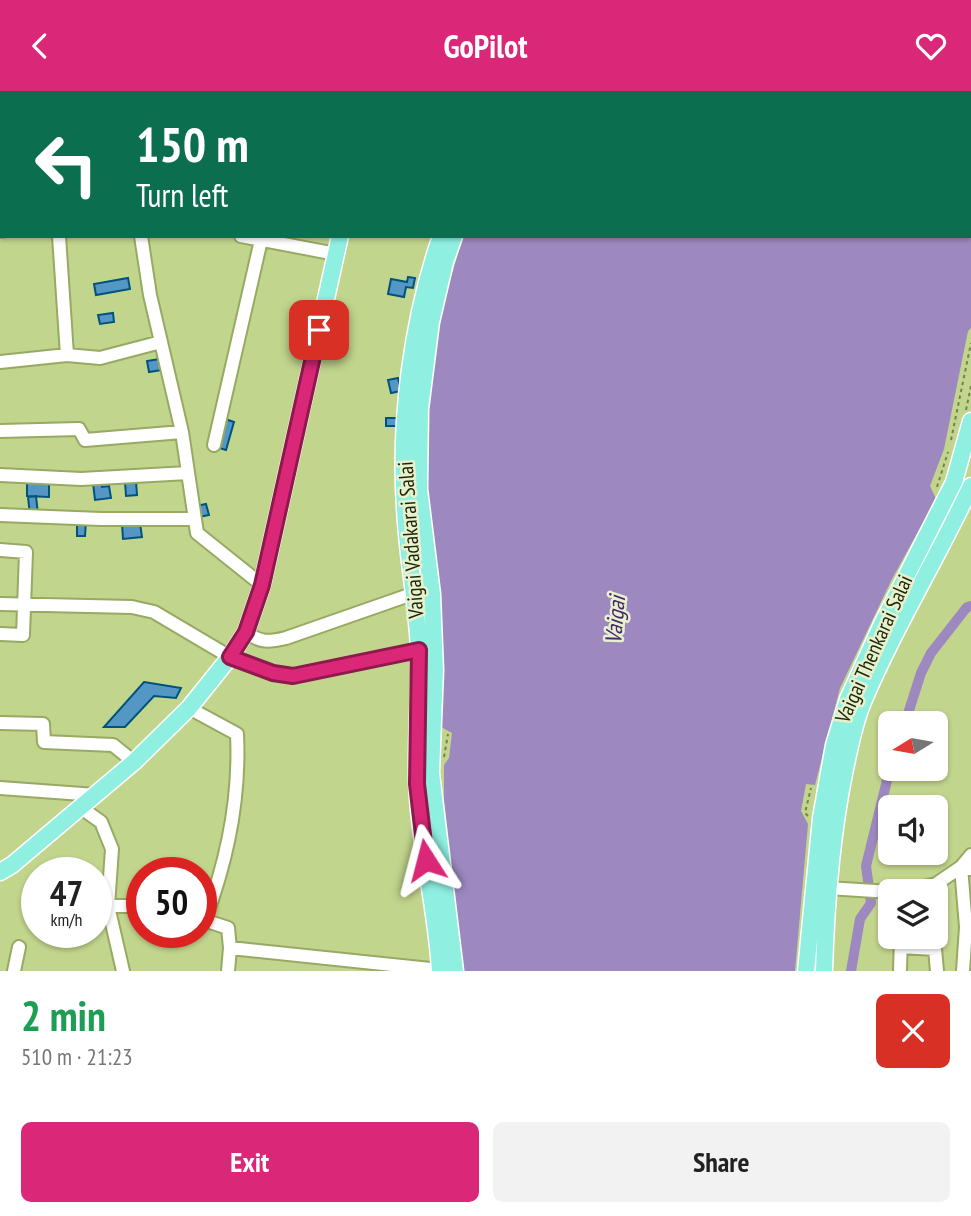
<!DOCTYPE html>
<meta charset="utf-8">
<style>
:root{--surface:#fff;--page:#f2f2f2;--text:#222;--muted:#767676;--accent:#db2777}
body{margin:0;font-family:"PT Sans Narrow",sans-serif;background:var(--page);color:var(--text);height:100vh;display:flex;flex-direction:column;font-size:26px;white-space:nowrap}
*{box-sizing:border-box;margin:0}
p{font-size:23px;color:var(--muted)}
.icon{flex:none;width:38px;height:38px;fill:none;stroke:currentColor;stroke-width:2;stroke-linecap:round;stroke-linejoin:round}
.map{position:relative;height:880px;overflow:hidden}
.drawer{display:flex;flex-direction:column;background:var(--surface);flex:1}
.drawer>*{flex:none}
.banner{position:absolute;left:0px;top:0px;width:971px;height:147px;box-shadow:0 2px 5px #0004;background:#0b6e4f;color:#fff;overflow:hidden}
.needle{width:46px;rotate:259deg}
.buttons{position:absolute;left:878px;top:620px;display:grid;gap:14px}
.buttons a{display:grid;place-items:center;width:70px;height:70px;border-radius:10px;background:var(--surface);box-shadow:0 2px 5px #0004;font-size:35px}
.speed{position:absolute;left:21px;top:766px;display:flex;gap:14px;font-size:35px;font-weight:700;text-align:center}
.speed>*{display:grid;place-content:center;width:91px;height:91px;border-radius:50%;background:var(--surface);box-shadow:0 2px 5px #0004;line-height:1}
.speed small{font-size:18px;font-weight:400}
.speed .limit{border:10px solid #d22;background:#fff;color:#111}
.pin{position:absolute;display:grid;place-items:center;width:60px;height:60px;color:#fff;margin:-30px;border-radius:14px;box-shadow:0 4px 10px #0006}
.me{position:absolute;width:77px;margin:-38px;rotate:351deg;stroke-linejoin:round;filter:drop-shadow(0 0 5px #0008)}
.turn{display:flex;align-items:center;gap:24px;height:147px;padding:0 21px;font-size:32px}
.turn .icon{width:91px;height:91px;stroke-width:2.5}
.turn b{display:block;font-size:49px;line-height:60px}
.round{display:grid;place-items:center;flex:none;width:74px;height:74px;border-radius:10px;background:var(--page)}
.summary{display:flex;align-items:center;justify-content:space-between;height:119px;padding:0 21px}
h1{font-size:42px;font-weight:800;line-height:52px;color:#1e9e55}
.button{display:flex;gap:14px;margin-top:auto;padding:14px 21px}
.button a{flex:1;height:80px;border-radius:10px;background:var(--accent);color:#fff;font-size:28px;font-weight:800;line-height:80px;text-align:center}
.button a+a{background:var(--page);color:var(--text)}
header{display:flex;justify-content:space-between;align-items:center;height:91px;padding:0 21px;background:var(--accent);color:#fff;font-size:32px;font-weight:800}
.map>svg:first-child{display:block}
</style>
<header><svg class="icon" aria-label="back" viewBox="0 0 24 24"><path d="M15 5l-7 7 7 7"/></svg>GoPilot<svg class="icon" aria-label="heart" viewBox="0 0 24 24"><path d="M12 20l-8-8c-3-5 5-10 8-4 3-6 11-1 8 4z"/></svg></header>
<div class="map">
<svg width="971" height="880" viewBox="0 0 971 880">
<rect width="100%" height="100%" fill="#c2d58d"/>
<path fill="#9d89c0" d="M514 0H971V237L968 240 944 358 930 395 936 408 892 488 840 597 815 694 806 693 801 720 808 733 795 880H461L444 710V674L449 667 452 642 441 636C444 592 444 548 439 503 436 468 429 433 427 397 423 312 436 225 464 145H970V2H513Z"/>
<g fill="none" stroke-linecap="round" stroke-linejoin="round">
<path stroke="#9d89c0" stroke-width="10" d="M905 632 921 582 931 562 967 516 971 515
M851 880 860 828 871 812 866 775 891 673"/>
</g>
<path fill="#5497c5" stroke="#01537d" stroke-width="2" d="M408 186 415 187 413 197 406 196 404 206 388 203 391 188 407 191Z
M128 187 130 198 96 204 94 193Z
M113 222 114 231 100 233 98 224Z
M160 268 162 279 149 281 147 270Z
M398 287 401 300 391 302 388 289Z
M386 327H397V335H386Z
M225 328 234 331 226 359 216 356Z
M27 387 49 391V406L27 405Z
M136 390 137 404 126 405 125 391Z
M101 391 102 396 109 395 111 407 95 409 93 392Z
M36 405 38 423 30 424 28 406Z
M206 413 209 424 199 426 196 415Z
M77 430H86L85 445H77Z
M140 432 142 446 123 448 122 433Z
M144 591 181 597 176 607 154 605 125 636H104Z"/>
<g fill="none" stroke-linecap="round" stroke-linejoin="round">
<g stroke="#97a962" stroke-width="16">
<path id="minor" d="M2 0V2
M70 0V2
M125 0V2
M148 2 149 0
M275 2 276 0
M0 140H2
M59 145 67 264 100 267 161 251
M141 145 150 204 182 341
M241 145 336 163
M0 271 67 264
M0 340 79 338 85 349 182 341 197 442 262 494
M214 354 261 149
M0 384 81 388 188 382
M0 424 101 428H195
M0 459 26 461 23 544 0 543
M0 513 132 516 154 521 230 566 273 582 293 585 419 559
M246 541C260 552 269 551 286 547L415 502
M189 617 237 643C240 705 227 770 205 828
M0 632 43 633 44 651 113 654 134 671
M0 697 96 704
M80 716 101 731 112 758 108 815 123 880
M827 797 891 801
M909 800 936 793 961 776 971 778
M108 815H142
M201 828 228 837 230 857 228 880
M900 856 935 858 937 880
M230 857 440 879
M14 880 19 856
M900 880 901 845
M963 880 966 836 961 776 971 764"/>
</g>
<g stroke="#fff" stroke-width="19">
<path id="major" d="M373 2V0
M490 2V0
M504 2V0
M454 145 445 171 431 231 420 318 419 398 432 503 435 579 431 682 455 880
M0 781 12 774 134 671 189 617 230 566 246 541 262 494 340 145
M440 880C437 822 422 765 418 707 414 657 421 608 419 559 417 511 407 464 405 417 399 328 412 229 441 145
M806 880 821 727 834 654 848 608 883 531 954 391 971 330
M824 880C826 812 831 745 845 678 850 655 854 632 863 611 894 537 937 468 971 395"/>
</g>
<path stroke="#75824e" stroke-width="2" stroke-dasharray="3.5 3.5" stroke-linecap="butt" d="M966 319 971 295
M951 349 971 252
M937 396 948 361
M444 666 448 643
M808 725 805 722 811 697"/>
<use href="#minor" stroke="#fff" stroke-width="12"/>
<use href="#major" stroke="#8ff0e2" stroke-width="16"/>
</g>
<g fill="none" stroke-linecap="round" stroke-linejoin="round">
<g stroke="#8e194d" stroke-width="18">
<path id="route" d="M319 239 262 494 246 541 230 566 273 582 293 585 419 559 417 693 426 769"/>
</g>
<use href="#route" stroke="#db2777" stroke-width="12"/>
</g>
<g text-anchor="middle" stroke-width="5" stroke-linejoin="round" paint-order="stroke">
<g font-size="21" fill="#1e2407" stroke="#e7f1cd">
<text transform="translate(411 449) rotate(-94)" y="7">Vaigai Vadakarai Salai</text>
<text transform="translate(874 558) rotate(-66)" y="7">Vaigai Thenkarai Salai</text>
</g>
<g font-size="23" font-style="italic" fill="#45276b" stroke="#e7f1cd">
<text transform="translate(615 529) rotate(-85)" y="8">Vaigai</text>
</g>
</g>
</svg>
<div class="buttons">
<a><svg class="needle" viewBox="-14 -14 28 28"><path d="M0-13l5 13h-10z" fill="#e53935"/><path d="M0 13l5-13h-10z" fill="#767676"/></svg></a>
<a><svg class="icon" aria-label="sound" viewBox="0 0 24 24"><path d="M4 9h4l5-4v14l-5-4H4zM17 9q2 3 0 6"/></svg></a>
<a><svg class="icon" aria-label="layers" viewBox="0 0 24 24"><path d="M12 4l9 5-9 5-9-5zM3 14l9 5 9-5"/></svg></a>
</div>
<div class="speed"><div>47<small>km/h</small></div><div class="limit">50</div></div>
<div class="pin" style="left:319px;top:239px;background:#d93025"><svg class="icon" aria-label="arrive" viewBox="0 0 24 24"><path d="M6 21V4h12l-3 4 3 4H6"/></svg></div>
<svg class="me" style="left:426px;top:769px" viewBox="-20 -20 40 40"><path d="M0-17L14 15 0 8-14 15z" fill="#db2777" stroke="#fff" stroke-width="4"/></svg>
<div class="banner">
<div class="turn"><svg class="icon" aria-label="left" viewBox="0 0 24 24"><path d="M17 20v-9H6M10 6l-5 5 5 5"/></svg><div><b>150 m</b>Turn left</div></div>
</div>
</div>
<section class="drawer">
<div class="summary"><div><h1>2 min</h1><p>510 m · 21:23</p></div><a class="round" style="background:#d93025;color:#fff"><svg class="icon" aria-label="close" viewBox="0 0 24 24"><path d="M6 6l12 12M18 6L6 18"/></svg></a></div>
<div class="button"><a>Exit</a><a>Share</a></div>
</section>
